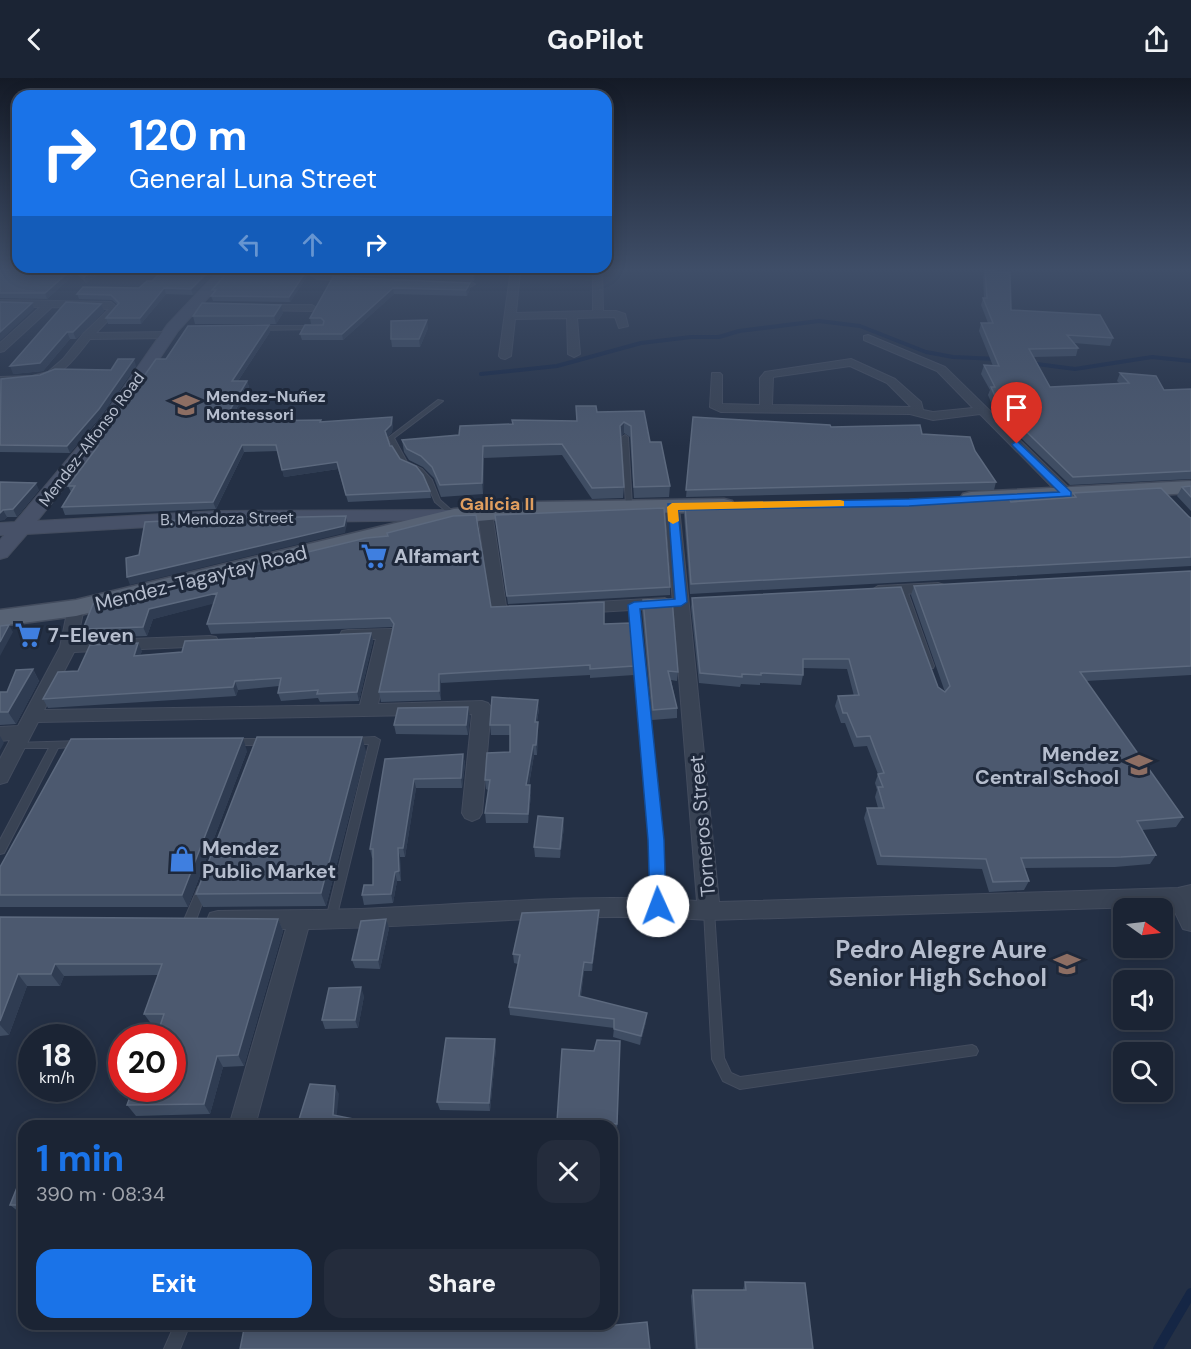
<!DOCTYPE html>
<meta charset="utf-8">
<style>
:root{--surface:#1b2434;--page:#242c3c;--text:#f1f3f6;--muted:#a0a4ac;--line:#39414f;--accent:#1a73e8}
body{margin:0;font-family:"DM Sans",sans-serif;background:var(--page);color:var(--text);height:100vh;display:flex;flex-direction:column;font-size:22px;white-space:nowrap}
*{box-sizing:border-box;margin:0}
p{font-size:20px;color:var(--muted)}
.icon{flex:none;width:33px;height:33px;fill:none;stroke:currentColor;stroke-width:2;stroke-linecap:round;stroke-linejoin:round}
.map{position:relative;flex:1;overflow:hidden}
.panel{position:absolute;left:18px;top:1042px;width:600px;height:210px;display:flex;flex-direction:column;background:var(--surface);border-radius:18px;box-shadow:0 3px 15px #0003,0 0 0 2px var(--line)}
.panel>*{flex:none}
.top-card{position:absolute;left:12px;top:12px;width:600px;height:183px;border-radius:18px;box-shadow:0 3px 15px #0003,0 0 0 2px var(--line);background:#1a73e8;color:#fff;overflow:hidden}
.needle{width:39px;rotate:104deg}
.fabs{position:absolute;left:1113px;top:820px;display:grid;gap:12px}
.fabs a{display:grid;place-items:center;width:60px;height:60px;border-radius:12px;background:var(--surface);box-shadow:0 3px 15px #0003,0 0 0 2px var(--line);font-size:30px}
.speed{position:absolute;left:18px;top:946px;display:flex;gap:12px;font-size:30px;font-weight:700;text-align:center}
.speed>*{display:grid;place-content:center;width:78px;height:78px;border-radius:50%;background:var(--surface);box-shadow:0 3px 15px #0003,0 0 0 2px var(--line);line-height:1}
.speed small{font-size:15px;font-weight:400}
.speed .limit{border:9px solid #d22;background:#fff;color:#111}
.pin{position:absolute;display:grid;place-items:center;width:51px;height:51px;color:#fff;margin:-62px -26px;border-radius:50% 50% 50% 0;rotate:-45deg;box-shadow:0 0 6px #0007}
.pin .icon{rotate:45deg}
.me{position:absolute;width:66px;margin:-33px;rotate:358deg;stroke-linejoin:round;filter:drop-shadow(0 0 4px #0008)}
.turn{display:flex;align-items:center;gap:21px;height:126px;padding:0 18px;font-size:27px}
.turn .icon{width:78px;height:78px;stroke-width:2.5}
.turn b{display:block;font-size:42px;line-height:51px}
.lanes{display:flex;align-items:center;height:57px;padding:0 18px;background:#0003;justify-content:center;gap:30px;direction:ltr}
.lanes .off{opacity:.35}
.round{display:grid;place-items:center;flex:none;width:63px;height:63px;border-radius:18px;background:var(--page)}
.head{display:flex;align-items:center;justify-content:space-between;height:102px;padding:0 18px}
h1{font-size:36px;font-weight:800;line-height:45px;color:var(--accent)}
.cta{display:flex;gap:12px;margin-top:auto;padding:12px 18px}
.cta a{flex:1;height:69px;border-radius:18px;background:var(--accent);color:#fff;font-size:24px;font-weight:800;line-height:69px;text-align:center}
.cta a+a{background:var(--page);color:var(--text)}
header{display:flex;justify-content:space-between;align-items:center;height:78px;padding:0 18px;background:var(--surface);font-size:27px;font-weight:800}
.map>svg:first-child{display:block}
</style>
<header><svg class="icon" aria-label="back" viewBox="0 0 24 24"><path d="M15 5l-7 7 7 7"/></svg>GoPilot<svg class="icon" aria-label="share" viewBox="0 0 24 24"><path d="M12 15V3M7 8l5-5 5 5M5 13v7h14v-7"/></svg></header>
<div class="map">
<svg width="1191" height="1271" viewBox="0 0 1191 1271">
<rect width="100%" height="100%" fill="#243045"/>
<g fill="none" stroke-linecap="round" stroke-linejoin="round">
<path stroke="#152645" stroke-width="4" d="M1029 285 1075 291 1152 279 1191 283
M481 296 557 288 641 265 691 259H719L739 253 819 243 860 248 926 274 953 279 998 281"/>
<path stroke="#152645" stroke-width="10" d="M1158 1271 1191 1215"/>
<g stroke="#434c5e" stroke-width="2">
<path id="lane" d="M314 248 316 249V251L258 252 255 250 258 248Z
M438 322 443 323 394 360 407 384 422 391 432 402 440 422 458 438 454 440 435 424 426 403 418 393 402 386 388 360Z
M625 357 628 359 632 428 629 430 626 428 622 359Z
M900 510H906L907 512 934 588 933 590H927L926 588 899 512Z
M631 525H637L638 527 661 762 663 827 662 830 658 832 654 830 653 827 651 762 630 527Z
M375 659 380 662 336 841 335 844 331 846 327 844 326 841 369 666H352L347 663 352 660Z
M232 661H266L271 664 266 667H232L227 664Z
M80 663 83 664 85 666 83 668 58 670 4 775 0 776V762L49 670H17L12 667 14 665Z
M202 808 206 809 207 812 196 842 194 845 190 847 186 845 184 842 197 812 198 809Z
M709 828 713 830 714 833 724 980 731 995 740 999 972 967 976 969 978 973 976 977 740 1011 723 1003 712 981 704 833 705 830Z
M175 1246H190L180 1271H164Z"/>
</g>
<g stroke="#434c5e" stroke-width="2">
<path id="street" d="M290 191H315L320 195 470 203 475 206 470 209 317 201 308 195 295 194Z
M511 191H602L603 233H616L625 236 628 248 619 250 615 239 577 240 580 276 574 279 568 276 567 240 515 241 511 278 505 281 501 280 499 278ZM520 194 593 195V233L516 235Z
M0 222 111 224 119 231 96 255 168 254 173 257 168 260 90 261C59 302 51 305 0 305V299L32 298 48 294 63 281 83 256 109 231 52 229 4 273 0 274V265L40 229 0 228Z
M257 227H312L317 230 312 233 253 232 252 230Z
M868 257 945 289 1072 413 1074 416 1072 419H1062L980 336 933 342 910 336 721 334 710 329 712 295H720L722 297V326L760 327V300L765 294 851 281 895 301 921 324 923 332 933 334 973 330 937 293 864 262V258ZM850 288 887 305 911 329 772 327 773 299Z
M672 425 679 429 719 824 1178 810 1191 807V853L1183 851 1172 828 709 842C575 832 442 849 308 851L255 1048H229L286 851H218L210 849 207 842 210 835 218 833C273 832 327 833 382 830 487 825 592 815 697 823L673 525 665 530 579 535 571 530 579 525 665 520 673 525 665 429Z
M485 431 492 435 506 528 524 529 526 532 524 535 499 538 491 533 478 435Z
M938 505 944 507 946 510 944 513 878 518 870 513 878 508Z
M76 525 84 530 77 563 210 558 216 559 218 563 216 567 210 568 74 574 44 632 360 627 376 561H342L340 557 342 553 348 552 392 551 394 555 378 626 482 623 488 625 491 629 482 735 479 740 472 743 465 740 462 735 472 636 38 644 7 704 0 706V681L10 662 0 663V649L18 648 60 569 68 530Z"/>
</g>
<g stroke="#434c5e" stroke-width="2">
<path id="secondary" d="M220 191H234L178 253 115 347 37 443 218 433 452 432 459 434 462 438 459 442 218 445 27 456 7 479 0 481V462L4 457H0V445L15 444 103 339 167 247Z"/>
</g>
<g stroke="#434c5e" stroke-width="3">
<path id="primary" d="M1191 403V415L971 428 963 426 960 421 963 416 971 414Z
M724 421 732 423 735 428 732 433 536 438 454 445 76 538 0 548V532L76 522 454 431 536 424Z"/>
</g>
<use href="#lane" fill="#394354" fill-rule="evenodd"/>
<use href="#street" fill="#394354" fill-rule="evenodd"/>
<use href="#secondary" fill="#475168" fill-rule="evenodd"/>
<use href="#primary" fill="#576274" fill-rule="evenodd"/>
</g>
<path fill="#3f4d63" d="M0 191H106L86 205 76 195 47 221 0 220Z
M218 191 193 217 166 216 141 246H108L106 240 118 227 112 222 79 221 77 216 139 210 152 203Z
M335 191H477L474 203 340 194Z
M307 192 308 197 290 224 213 223 211 218 213 216 212 212Z
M985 192 1011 232 1113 260 1110 268 1074 265 1078 270 1076 278 1034 279 1050 309 1119 305 1117 303 1120 295 1164 312 1191 311V401L1070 407 996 336 988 317 990 312 981 296 984 287 993 288 979 253 981 245H988L981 227 983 220H984L983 199Z
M333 199 470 211 467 218 394 216 343 262H302L300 256 323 247 311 246 310 240Z
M66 224 104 233 76 261H70L43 293 13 296Z
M283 235 276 246H195L193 238Z
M269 247 270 254 238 303H247L249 309 234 335H257L259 342 258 343 321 344 392 339 393 346 392 354 387 359 390 368 400 381 430 413 431 420 348 424 338 391 284 399 278 373 244 374 216 431 65 437 62 429 71 414 68 408 95 373 93 368 166 281Z
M428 250 420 269H392L391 261Z
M136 288 101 338 70 375 0 374V301L111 292Z
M576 328 597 334 644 333 650 364 670 408 669 419 634 420 630 359 624 355 621 358 624 409 623 420 592 421 562 377 484 380 483 416 441 419 434 400 423 389 409 382 404 374 402 362 459 357 577 343Z
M693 339 922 356 975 373 996 404 994 412 686 419Z
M0 404 39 412 17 439H7L4 442Z
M1191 408V433L1177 418 1182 409Z
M1073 415 1191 440V488L690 516 684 437 685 428 1011 424 1072 419Z
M495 437 670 509V517L508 526Z
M387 455 491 529 604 546 634 588V597L590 600V597L441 605V622L381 624 379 614 393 551 392 549 211 556 207 546 214 525 153 541 147 558 88 560 83 551 387 458Z
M1191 493V597L1086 603 1183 739 1176 749 1142 752 1156 777 1150 786 1115 789 1024 790 1029 803 1024 812 989 814 982 791 877 787 864 740 867 730H878L875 719 877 712 875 705 878 696 867 668 854 669 845 645H841L835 628 838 618H854L847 591 803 590V597L801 607 760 605V607L741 606 740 609 699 605 691 529 692 520 938 609 945 614 911 517 914 508Z
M643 522 678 594 677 603 671 602 677 630V640L652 642 642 532Z
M371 555 373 563 359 623 320 624 318 620 281 623 278 615 279 608 238 612 236 618 48 630 43 621 78 593 142 573 140 577 182 574Z
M33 591 39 603 16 646 0 647V614H7Z
M539 631 537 644 538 653 537 677H534L529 707 531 717 528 745H486L485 735 488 712 486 711 485 702 510 674V657H491L490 647Z
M470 638 468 657 396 656 394 647Z
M247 673 188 829H0V789Z
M366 673 326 828 203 829 196 816Z
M463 676 465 686 462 710H416L405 779H400L401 803H397L393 825 364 827 362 817 373 807V780H372L370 771 385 681Z
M564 749 560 780 535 779 534 769Z
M599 832V841L592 893H584L581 918 646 944 640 967 613 959 614 950 510 937 509 929 518 886 514 885 513 876Z
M0 839 278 841 283 853 244 988 223 989 210 1036 136 1038 127 1027 172 1011 160 947H152L144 936 158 897 64 898 60 908H27L9 957 0 958Z
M389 850 380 891 355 890 352 882Z
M364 918 358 950 325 951 322 942Z
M620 963 617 1054 612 1053V1048H557V1043L594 973Z
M496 970 490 1033 440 1032 437 1024Z
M24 1092V1134H19L10 1127Z
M745 1204 813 1271H695L691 1218 693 1212H743Z"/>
<path fill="#2f3c52" d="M72 191H74L76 195 47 221 45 215Z
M96 191H106L86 205 84 199Z
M211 191H218L193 217 191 211Z
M475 191H477L474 203 473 197Z
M307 192 308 197 290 224 289 219Z
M470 205V211L467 218 466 212Z
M164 210 166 216 141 246 140 240Z
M393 210 394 216 343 262 342 256Z
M32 225 34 231 0 263V254Z
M101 226 104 233 76 261 73 254Z
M281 227 283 235 276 246 274 238Z
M427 242 428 250 420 269 419 261Z
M269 247 270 254 234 309 232 303Z
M67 254 70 261 43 293 13 296 10 288Z
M134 281 136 288 101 338 70 375 67 368Z
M247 303 249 309 230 341 228 335Z
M257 335 259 342 255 350 253 343Z
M392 339 393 346 392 354 386 360 385 353Z
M624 344V355L620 359V348Z
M242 367 244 374 216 431 213 424Z
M483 368 484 380 483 416 482 405Z
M337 384 338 391 284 399 282 392Z
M36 405 39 412 17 439 13 431Z
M3 432 7 439 4 442 0 443V435Z
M346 438 347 446 345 455 130 507 127 499Z
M217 515 220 524 153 541 147 558 143 549 149 531Z
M9 547 13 554 0 578V564Z
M371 555 373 563 359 623 357 614Z
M138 565 142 573 137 586 134 578Z
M33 591 39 603 16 646 8 634Z
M439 596 441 605V622L439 613Z
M235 603 238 612 236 618 233 609Z
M538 622 539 631 535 653V644Z
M468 629 470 638 468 657 466 647Z
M538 644V653L537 677 536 667Z
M0 658 4 665 0 672Z
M362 659 366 673 326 828 321 815Z
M243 660 247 673 188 829 182 817Z
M533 667 534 677 527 717 526 707Z
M463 676 465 686 462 710 461 700Z
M414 701 416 710 405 779 403 770Z
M530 707 531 717 528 745V736Z
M563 740 564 749 560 780V771Z
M398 770 400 779 401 803 399 793Z
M395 794 397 803 393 825 391 816Z
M599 832V841L592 893V885Z
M278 841 283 853 244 988 238 977Z
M386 841 389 850 380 891 378 882Z
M584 884V893L579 927V918Z
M55 886 64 898 60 908 51 896Z
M18 896 27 908 9 957 0 947V943Z
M361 909 364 918 358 950 355 942Z
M647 935 646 944 640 967 641 958Z
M495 961 496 970 490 1033 489 1025Z
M217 978 223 989 210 1036 204 1026Z
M335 1008 339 1016 336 1045 333 1037Z"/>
<path fill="#4c596f" stroke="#5c697e" stroke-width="1.5" d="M0 191H72L45 215H0Z
M75 191H96L84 199Z
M164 191H211L191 211 164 210 140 240H106L119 225 111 217 77 216 83 209 139 210 147 203H152Z
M230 191H293L307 192 289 219 211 218 216 212H212Z
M372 191H475L473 197Z
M985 192 1010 195 1011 232 1100 237 1113 260 1067 257 1078 270 1029 271 1050 309 1129 305 1120 295 1156 298 1164 312 1191 311V393L1073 399 999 327 991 309H995L984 287 999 288 981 245H993L983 220H987Z
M333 199 470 205 466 212 393 210 342 256H300L305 247H323L324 243 321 240H310Z
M0 224 32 225 0 254Z
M66 224 101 226 73 254H67L40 285 10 288Z
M202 225 281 227 274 238H193Z
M427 242 419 261H391V243Z
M269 247 232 303H247L228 335H257L253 343 321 342 320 344 392 339 391 347 385 353 390 368H392L400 381 416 388 423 397 430 413 346 417 337 384 282 392 276 367H242L213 424 62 429 75 408H68L98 368H93L114 341 156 281H166L188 248Z
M118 281H134L99 331 67 368 0 367 1 301 40 297 55 291 111 292Z
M576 328H596L597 334 644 333 650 364H661L670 408 634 409 631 348 624 344 620 348 624 409 592 410 562 366 483 368 482 405 440 407 432 389 421 378 407 371 402 362 459 357 460 348 513 346 512 342 577 343Z
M693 339 830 347 831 349 920 347 922 356 970 359 975 373 996 404 686 412Z
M0 404 36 405 13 431 3 432 0 435Z
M1191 408V419L1182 409Z
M1161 410 1189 439 1191 440V479L691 506 685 428 1008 419 1011 424 1076 419 1073 415Z
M664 430 670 509 507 518 495 437Z
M476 437 491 529 604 524V546L630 545 634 588 590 591V587L439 596V613L379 614 394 546 390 540 207 546 217 515 149 531 143 549 83 551 93 526 366 460 388 458 387 455 453 438Z
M346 438 344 448 127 499 126 480 139 477 145 444 220 440H235V444L251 440Z
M1191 493V588L1080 594 1183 739 1137 743 1156 777 1121 779 1021 780 1029 803 993 804 986 781 881 778 867 730H884L878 709H883L878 696 884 695 870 658 857 659 847 635H843L838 618 859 617 849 581H803V597L761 595V597L742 596V599L700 595 692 520 901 509 938 609 945 614 950 608 914 508Z
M672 521 678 594 668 593 677 630 653 632 643 522Z
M9 547 0 564V548Z
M371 555 357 614 317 616 318 612 278 615 281 600 235 603 233 609 43 621 58 594 78 593 90 567 138 565 134 578 182 574 185 563Z
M33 591 8 634H0V614H7L16 592Z
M492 619 538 622 535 644H538L536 667H533L526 707H530L528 736 485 735 490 702H485L487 675 510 674V647H490Z
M468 629 466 647H394L398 630Z
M257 659H362L321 815 196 816Z
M243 660 182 817H0V789L71 661Z
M463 676 461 700 414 701 403 770H398L399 793 395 794 391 816 362 817 364 807H373V771H370L385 681Z
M538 738 563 740 560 771 534 769Z
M599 832 592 885 584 884 579 918 647 935 641 958 614 951V941L509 929 520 877 513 876 522 835Z
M0 839 278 841 238 977 217 978 204 1026 127 1027 133 1011H172V960H156L164 936H144L162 886H55L51 896H18L0 943Z
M386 841 378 882H352L361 843Z
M361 909 355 942H322L329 910Z
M446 960 495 961 489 1025 437 1024Z
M597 962 620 963 617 1046 557 1043 562 971 594 973Z
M310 1006 335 1008 333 1037 369 1044 368 1048H297Z
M24 1092V1127H10Z
M745 1204 805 1205 813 1271H697L693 1212H746Z
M647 1244 650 1271H240L245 1246H606V1248Z"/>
<linearGradient id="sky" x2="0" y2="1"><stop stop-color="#141a26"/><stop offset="0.52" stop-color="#3f4e68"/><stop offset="1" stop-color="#3f4e68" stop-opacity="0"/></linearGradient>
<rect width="1191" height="369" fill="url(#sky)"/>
<path fill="#1a73e8" stroke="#114b97" stroke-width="1.5" d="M1017 363 1071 414V418L909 428 678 432 687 524 681 528 640 531 664 762 666 828 664 832 658 834 652 832 650 828 648 762 628 527 634 524 675 521 668 426 909 421 1059 414 1013 368 1012 366Z"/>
<path fill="#f59e0b" d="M840 422 844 423V428L678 432 679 443 673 446 668 443 667 429 672 425Z"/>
<defs>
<g id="school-bare" transform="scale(2.07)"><path d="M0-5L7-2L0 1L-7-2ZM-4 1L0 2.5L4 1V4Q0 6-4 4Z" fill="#8d6e63" stroke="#1e283a" stroke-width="2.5" paint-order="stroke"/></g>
<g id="supermarket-bare" transform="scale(2.07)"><path d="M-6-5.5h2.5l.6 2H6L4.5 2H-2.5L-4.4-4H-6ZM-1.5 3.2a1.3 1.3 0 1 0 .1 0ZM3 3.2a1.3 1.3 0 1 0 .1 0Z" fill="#3f7fe0" stroke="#1e283a" stroke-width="2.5" paint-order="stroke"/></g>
<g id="shop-bare" transform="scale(2.07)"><path d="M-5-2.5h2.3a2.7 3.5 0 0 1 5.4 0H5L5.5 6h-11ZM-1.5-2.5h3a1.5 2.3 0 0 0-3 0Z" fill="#3f7fe0" stroke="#1e283a" stroke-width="2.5" paint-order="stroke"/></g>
</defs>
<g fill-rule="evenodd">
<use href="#school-bare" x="186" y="327"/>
<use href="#supermarket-bare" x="374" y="478"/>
<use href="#supermarket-bare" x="28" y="557"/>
<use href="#school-bare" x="1139" y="687"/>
<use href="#shop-bare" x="182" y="781"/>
<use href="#school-bare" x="1067" y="886"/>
</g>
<g text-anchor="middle" stroke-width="6" stroke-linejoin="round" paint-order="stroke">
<g font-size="16" font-weight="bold" fill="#b6bece" stroke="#1e283a" text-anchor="start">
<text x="206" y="324">Mendez-Nuñez<tspan x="206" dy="18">Montessori</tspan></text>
</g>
<g font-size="16" fill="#b6bece" stroke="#1e283a">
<text transform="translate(91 361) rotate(-53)" y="6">Mendez-Alfonso Road</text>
<text transform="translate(227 440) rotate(-1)" y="6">B. Mendoza Street</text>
</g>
<g font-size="18" font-weight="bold" fill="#e09e5f" stroke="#1e283a">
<text x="497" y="432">Galicia II</text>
</g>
<g font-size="20" font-weight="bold" fill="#b6bece" stroke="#1e283a" text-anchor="start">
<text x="394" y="485">Alfamart</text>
<text x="48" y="564">7-Eleven</text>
<text x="1119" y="683" text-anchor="end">Mendez<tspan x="1119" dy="23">Central School</tspan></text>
<text x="202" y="777">Mendez<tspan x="202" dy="23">Public Market</tspan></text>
</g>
<g font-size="20" fill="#b6bece" stroke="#1e283a">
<text transform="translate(201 500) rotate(-14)" y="7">Mendez-Tagaytay Road</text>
<text transform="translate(702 748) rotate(-95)" y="7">Torneros Street</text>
</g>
<g font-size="24" font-weight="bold" fill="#b6bece" stroke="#1e283a" text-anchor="end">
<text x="1047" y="880">Pedro Alegre Aure<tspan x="1047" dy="28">Senior High School</tspan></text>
</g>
</g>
</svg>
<div class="fabs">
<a><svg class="needle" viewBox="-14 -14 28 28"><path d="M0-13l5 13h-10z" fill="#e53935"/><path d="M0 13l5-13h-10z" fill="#a0a4ac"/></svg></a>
<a><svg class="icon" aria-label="sound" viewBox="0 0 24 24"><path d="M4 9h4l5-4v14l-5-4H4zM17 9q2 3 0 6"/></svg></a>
<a><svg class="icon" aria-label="search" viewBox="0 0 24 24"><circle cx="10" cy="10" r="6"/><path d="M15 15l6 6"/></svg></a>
</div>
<div class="speed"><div>18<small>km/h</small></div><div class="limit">20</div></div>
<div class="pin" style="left:1017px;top:366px;background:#d93025"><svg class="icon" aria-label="arrive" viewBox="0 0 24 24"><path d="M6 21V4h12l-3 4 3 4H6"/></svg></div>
<svg class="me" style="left:658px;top:828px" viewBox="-20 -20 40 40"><circle r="19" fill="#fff"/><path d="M0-13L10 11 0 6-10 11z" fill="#1a73e8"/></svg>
<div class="top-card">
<div class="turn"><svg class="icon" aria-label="right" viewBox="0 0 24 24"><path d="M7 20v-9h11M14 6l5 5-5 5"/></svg><div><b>120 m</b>General Luna Street</div></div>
<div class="lanes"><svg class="icon off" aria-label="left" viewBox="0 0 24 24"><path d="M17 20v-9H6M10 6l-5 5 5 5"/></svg><svg class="icon off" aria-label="ahead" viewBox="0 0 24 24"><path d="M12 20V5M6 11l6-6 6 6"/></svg><svg class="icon" aria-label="right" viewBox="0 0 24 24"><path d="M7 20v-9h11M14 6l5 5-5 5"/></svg></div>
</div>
<section class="panel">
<div class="head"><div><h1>1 min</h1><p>390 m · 08:34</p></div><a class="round"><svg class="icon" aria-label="close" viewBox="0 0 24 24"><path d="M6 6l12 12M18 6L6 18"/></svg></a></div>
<div class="cta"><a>Exit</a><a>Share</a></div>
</section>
</div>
